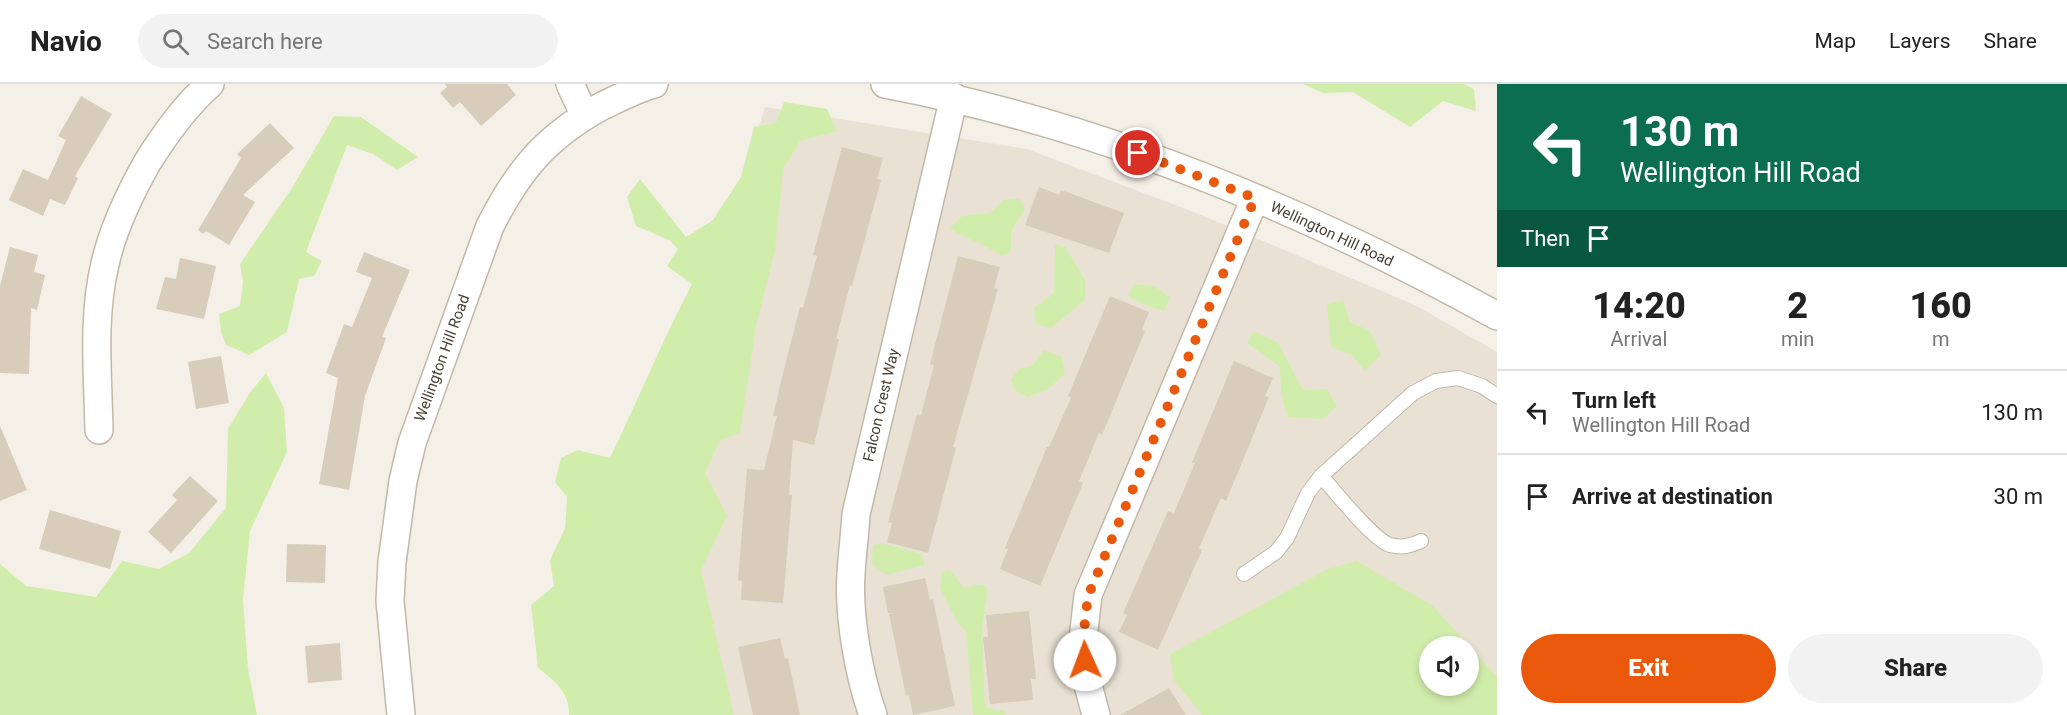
<!DOCTYPE html>
<style>
:root{--surface:#fff;--page:#f2f2f2;--text:#222;--muted:#767676;--line:#e0e0e0;--accent:#ea580c}
body{margin:0;font-family:Roboto,sans-serif;background:var(--page);color:var(--text);height:100vh;display:flex;flex-direction:column;font-size:22px;white-space:nowrap}
*{box-sizing:border-box;margin:0}
p{font-size:20px;color:var(--muted)}
.icon{flex:none;width:33px;height:33px;fill:none;stroke:currentColor;stroke-width:2;stroke-linecap:round;stroke-linejoin:round}
.map{position:relative;flex:1;overflow:hidden}
.panel{display:flex;flex-direction:column;background:var(--surface);width:570px}
.panel>*{flex:none}
.guide{background:#0b6e4f;color:#fff;overflow:hidden}
.controls{position:absolute;left:1419px;top:552px;display:grid;gap:12px}
.controls a{display:grid;place-items:center;width:60px;height:60px;border-radius:50%;background:var(--surface);box-shadow:0 3px 9px #0003;font-size:30px}
.pin{position:absolute;display:grid;place-items:center;width:51px;height:51px;color:#fff;margin:-26px;border:3px solid #fff;border-radius:50%;box-shadow:0 2px 6px #0007}
.me{position:absolute;width:66px;margin:-33px;rotate:358deg;stroke-linejoin:round;filter:drop-shadow(0 0 4px #0008)}
.turn{display:flex;align-items:center;gap:21px;height:126px;padding:0 24px;font-size:27px}
.turn .icon{width:78px;height:78px;stroke-width:2.5}
.turn b{display:block;font-size:42px;line-height:51px}
.then{display:flex;align-items:center;height:57px;padding:0 24px;background:#0003;gap:12px;font-size:22px}
.eta{display:flex;justify-content:space-evenly;align-items:center;height:102px;text-align:center}
.eta b{font-size:36px;font-weight:800;line-height:42px}
.button{display:flex;gap:12px;margin-top:auto;padding:12px 24px}
.button a{flex:1;height:69px;border-radius:36px;background:var(--accent);color:#fff;font-size:24px;font-weight:800;line-height:69px;text-align:center}
.button a+a{background:var(--page);color:var(--text)}
ul{padding:0;list-style:none}
li{display:flex;align-items:center;gap:18px;height:84px;padding:0 24px;border-top:2px solid var(--line)}
li div{flex:1}
li b{display:block;font-size:22px}
li em{font-style:normal}
header{display:flex;align-items:center;gap:36px;box-sizing:border-box;height:84px;padding:0 30px;background:var(--surface);border-bottom:2px solid var(--line)}
header strong{font-size:28px}
nav{display:flex;gap:33px;margin-inline-start:auto;font-size:21px}
.search{width:420px;height:54px;background:var(--page);display:flex;align-items:center;gap:15px;box-sizing:border-box;padding:0 21px;border-radius:33px;color:var(--muted);font-size:22px}
main{display:flex;flex:1;min-height:0}
.map>svg:first-child{display:block}
</style>
<header>
<strong>Navio</strong>
<div class="search"><svg class="icon" aria-label="search" viewBox="0 0 24 24"><circle cx="10" cy="10" r="6"/><path d="M15 15l6 6"/></svg>Search here</div>
<nav><a>Map</a><a>Layers</a><a>Share</a></nav>
</header>
<main>
<div class="map">
<svg width="1497" height="631" viewBox="0 0 1497 631">
<rect width="100%" height="100%" fill="#f5f0e7"/>
<path fill="#e9e2d4" fill-rule="evenodd" d="M765 23 1027 65 1194 128 1415 221 1497 268V631H607L589 602ZM1430 562H1468V602H1430Z"/>
<path fill="#d1edab" fill-rule="evenodd" d="M1303 0H1464L1474 5 1476 27 1443 17 1410 43 1353 8 1323 9Z
M784 18 827 25 837 47 800 57 783 85 775 167 756 242 740 349 720 356 705 389 727 432 701 486 734 631H569C570 609 555 597 538 584L531 521 554 502 550 476 565 444 567 413 555 398 561 374 578 366 610 374C638 316 662 257 692 200L667 182 678 165 669 156 636 142 627 113 640 95 686 153 713 136 741 93 754 43 776 39Z
M334 32 361 33 418 73 397 86 373 70 347 61 306 168 322 177 314 192 299 195 287 248 249 271 226 261 221 248 219 230 240 222 243 198 240 180 292 104Z
M1020 115 1025 125 1011 147V168L1002 172C985 160 967 156 950 144L962 132 990 129 1003 116Z
M1055 160 1065 163 1085 196V216L1051 244 1036 240 1034 224 1054 209Z
M1134 200 1154 202 1170 213 1164 227 1147 222 1128 212Z
M1343 216 1350 238 1370 247 1381 271 1365 287 1352 271 1331 263 1327 221Z
M1254 247 1278 259 1303 306 1327 305 1337 322 1323 335 1287 333 1281 307 1280 283 1247 259Z
M1044 266 1062 273 1065 290 1048 305 1028 313 1015 307 1011 295 1021 284 1033 281Z
M266 289 284 324 287 368 250 447 243 516 248 585 257 631H0V480L26 502 96 513 122 477 159 485 189 469 226 424 228 345 249 310Z
M881 459 921 470 925 481 886 491 872 480 873 462Z
M1357 477 1433 522 1497 593V631H1202L1174 596 1170 570 1328 485ZM1430 562H1468V602H1430Z
M950 486 964 504 982 500 988 505 982 544 985 623 1004 627 1006 631H973L966 547 958 540 940 504 942 488Z"/>
<path fill="#d8ccbb" d="M445 0H507L516 11 481 42 460 18 453 24 440 9 447 3Z
M81 12 112 30 75 92 78 94 65 121 50 115 43 132 9 116 23 85 48 96 66 56 58 52Z
M270 39 294 64 243 111 255 118 229 161 206 147 203 150 198 146 241 74 237 70Z
M842 63 883 74 877 95 881 96 852 202 850 201 836 255H839L814 361 793 356 789 410 792 411 783 519 741 516 742 497 738 496 747 385 764 386 777 332H773L783 289 800 223 803 224 817 172 813 171Z
M1039 103 1059 111 1061 106 1124 129 1109 169 1025 141Z
M10 163 38 171 34 188 45 191 37 226 31 224 29 290 0 289V202Z
M364 168 410 186 382 253 386 254 365 312 349 406 319 400 338 294 326 289 344 240 352 243 372 194 356 188Z
M958 172 1000 183 994 204 998 205 953 363 956 364 928 469 887 458 892 439 888 438 917 330 921 331 934 281 930 280Z
M180 174 216 182 204 235 156 225 165 193 176 195Z
M1110 212 1149 228 1142 246 1145 247 1102 351 1099 349 1079 397 1083 399 1040 502 1000 485 1008 465 1005 464 1047 363H1049L1071 314 1068 312Z
M221 272 229 319 196 325 188 278Z
M1234 277 1273 294 1265 312 1269 313 1226 417 1221 414 1199 464 1202 466 1158 566 1119 548 1127 531 1123 529 1168 427 1174 429 1195 379 1192 378Z
M0 342 27 406 0 417Z
M190 392 218 417 171 469 148 448 177 416 172 411Z
M50 426 121 447 110 485 39 465Z
M287 460 326 461 325 499 286 498Z
M925 494 930 516 933 515 955 622 913 631 909 611 906 612 889 530 895 529H888L883 503Z
M1029 527 1036 595H1031L1033 616 990 620 983 553H988L986 531Z
M780 554 785 575 788 574 800 631H753L738 563Z
M340 559 342 596 308 599 305 562Z
M1169 604 1186 631H1120Z"/>
<g fill="none" stroke-linecap="round" stroke-linejoin="round">
<g stroke="#c1b8a8" stroke-width="16">
<path id="lane" d="M1321 392C1335 407 1372 455 1390 461 1402 464 1410 462 1421 457
M1244 490 1276 468 1287 454 1308 409 1321 392 1413 309 1436 297 1458 294 1482 302 1497 312"/>
</g>
<g stroke="#c1b8a8" stroke-width="30">
<path id="street" d="M570 0 585 32
M885 0C1100 41 1306 126 1497 232
M99 346C98 291 92 234 105 180 113 144 129 111 147 79 165 50 185 22 210 0
M401 631 390 517 392 478 403 397 412 359 490 142C519 85 546 53 602 22 619 14 636 5 654 0
M873 631C859 592 848 531 851 490 852 470 855 450 856 430L954 13
M1096 631 1087 597 1083 555 1088 511 1255 114"/>
</g>
<use href="#lane" stroke="#fff" stroke-width="14"/>
<use href="#street" stroke="#fff" stroke-width="27"/>
</g>
<g fill="none" stroke-linecap="round" stroke-linejoin="round">
<path stroke="#ea580c" stroke-width="10" stroke-dasharray="0 18" d="M1085 576 1083 555 1088 512 1255 114 1138 69"/>
</g>
<g text-anchor="middle" stroke-width="4.5" stroke-linejoin="round" paint-order="stroke">
<g font-size="15" fill="#494135" stroke="#fff">
<text transform="translate(1332 150) rotate(25)" y="5">Wellington Hill Road</text>
<text transform="translate(442 274) rotate(-70)" y="5">Wellington Hill Road</text>
<text transform="translate(881 321) rotate(-77)" y="5">Falcon Crest Way</text>
</g>
</g>
</svg>
<div class="controls">
<a><svg class="icon" aria-label="sound" viewBox="0 0 24 24"><path d="M4 9h4l5-4v14l-5-4H4zM17 9q2 3 0 6"/></svg></a>
</div>
<div class="pin" style="left:1138px;top:69px;background:#d93025"><svg class="icon" aria-label="arrive" viewBox="0 0 24 24"><path d="M6 21V4h12l-3 4 3 4H6"/></svg></div>
<svg class="me" style="left:1085px;top:576px" viewBox="-20 -20 40 40"><circle r="19" fill="#fff"/><path d="M0-13L10 11 0 6-10 11z" fill="#ea580c"/></svg>
</div>
<section class="panel">
<div class="guide">
<div class="turn"><svg class="icon" aria-label="left" viewBox="0 0 24 24"><path d="M17 20v-9H6M10 6l-5 5 5 5"/></svg><div><b>130 m</b>Wellington Hill Road</div></div>
<div class="then">Then<svg class="icon" aria-label="arrive" viewBox="0 0 24 24"><path d="M6 21V4h12l-3 4 3 4H6"/></svg></div>
</div>
<div class="eta">
<div><b>14:20</b><p>Arrival</p></div>
<div><b>2</b><p>min</p></div>
<div><b>160</b><p>m</p></div>
</div>
<ul>
<li><svg class="icon" aria-label="left" viewBox="0 0 24 24"><path d="M17 20v-9H6M10 6l-5 5 5 5"/></svg><div><b>Turn left</b><p>Wellington Hill Road</p></div><em>130 m</em></li>
<li><svg class="icon" aria-label="arrive" viewBox="0 0 24 24"><path d="M6 21V4h12l-3 4 3 4H6"/></svg><div><b>Arrive at destination</b></div><em>30 m</em></li>
</ul>
<div class="button"><a>Exit</a><a>Share</a></div>
</section>
</main>
